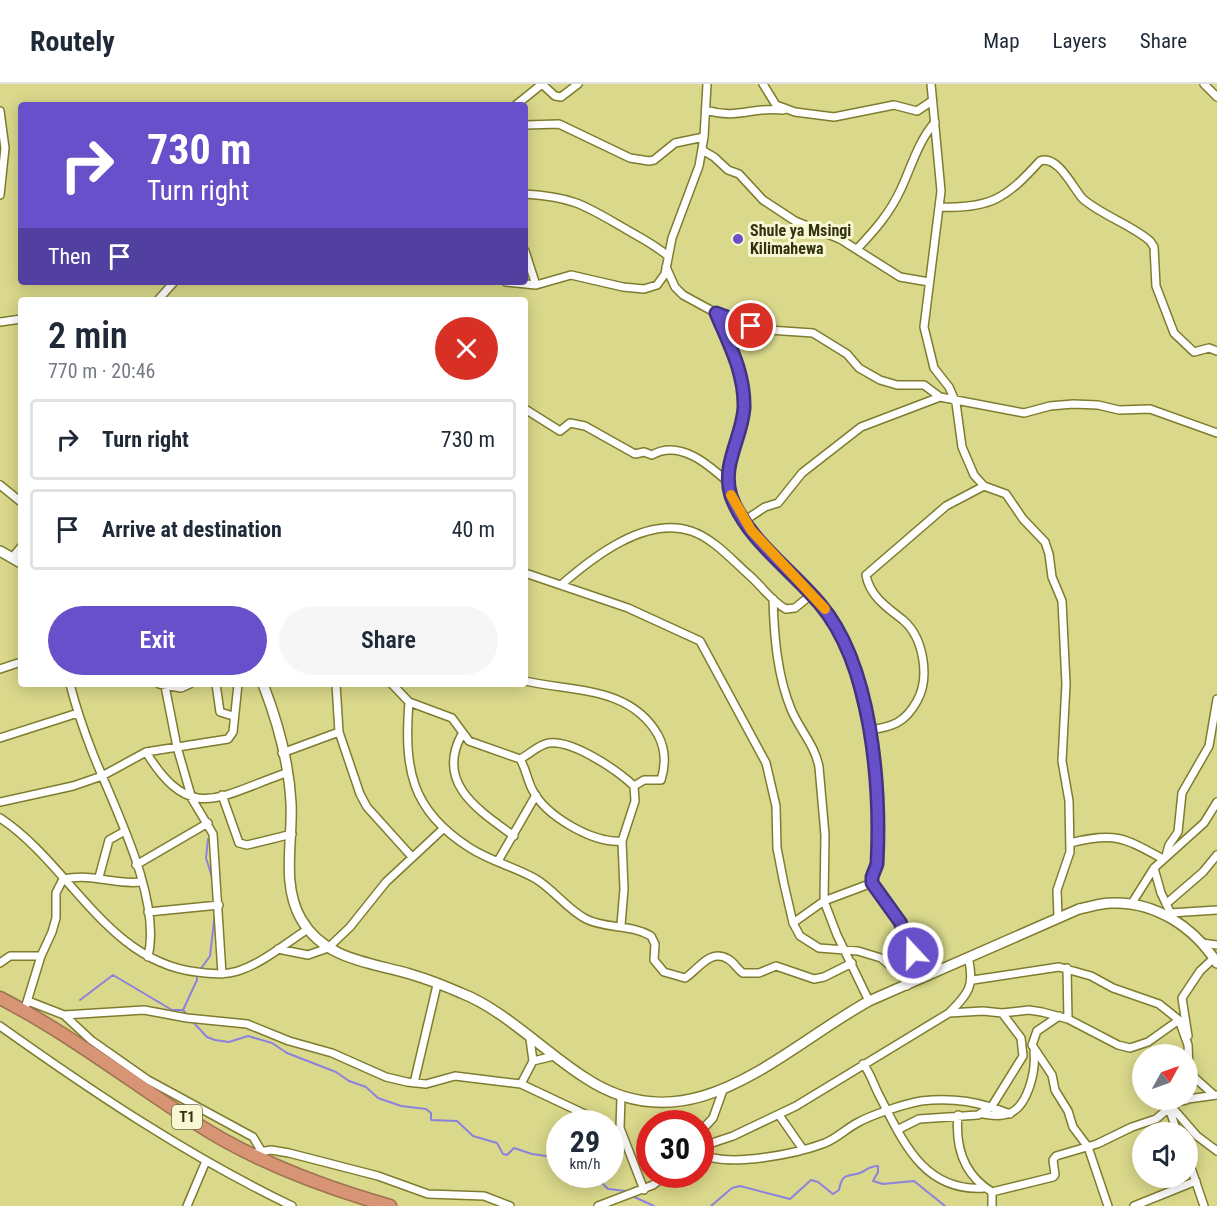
<!DOCTYPE html>
<meta charset="utf-8">
<style>
:root{--surface:#fff;--page:#f6f6f7;--text:#1f2937;--muted:#747a83;--line:#e0e1e3;--accent:#6750c9}
body{margin:0;font-family:"Roboto Condensed",sans-serif;background:var(--page);color:var(--text);height:100vh;display:flex;flex-direction:column;font-size:22px;white-space:nowrap}
*{box-sizing:border-box;margin:0}
p{font-size:20px;color:var(--muted)}
.icon{flex:none;width:33px;height:33px;fill:none;stroke:currentColor;stroke-width:2;stroke-linecap:round;stroke-linejoin:round}
.map{position:relative;flex:1;overflow:hidden}
.details{position:absolute;left:18px;top:213px;width:510px;height:390px;display:flex;flex-direction:column;background:var(--surface);border-radius:6px;box-shadow:0 3px 15px #0003}
.details>*{flex:none}
.top-card{position:absolute;left:18px;top:18px;width:510px;height:183px;border-radius:6px;box-shadow:0 3px 15px #0003;background:#6750c9;color:#fff;overflow:hidden}
.needle{width:39px;rotate:50deg}
.tools{position:absolute;left:1132px;top:960px;display:grid;gap:12px}
.tools a{display:grid;place-items:center;width:66px;height:66px;border-radius:50%;background:var(--surface);box-shadow:0 3px 15px #0003;font-size:30px}
.speed{position:absolute;left:546px;top:1026px;display:flex;gap:12px;font-size:30px;font-weight:700;text-align:center}
.speed>*{display:grid;place-content:center;width:78px;height:78px;border-radius:50%;background:var(--surface);box-shadow:0 3px 15px #0003;line-height:1}
.speed small{font-size:15px;font-weight:400}
.speed .limit{border:9px solid #d22;background:#fff;color:#111}
.pin{position:absolute;display:grid;place-items:center;width:51px;height:51px;color:#fff;margin:-26px;border:3px solid #fff;border-radius:50%;box-shadow:0 2px 6px #0007}
.me{position:absolute;width:66px;margin:-33px;rotate:339deg;stroke-linejoin:round;filter:drop-shadow(0 0 4px #0008)}
.turn{display:flex;align-items:center;gap:21px;height:126px;padding:0 30px;font-size:27px}
.turn .icon{width:78px;height:78px;stroke-width:2.5}
.turn b{display:block;font-size:42px;line-height:51px}
.then{display:flex;align-items:center;height:57px;padding:0 30px;background:#0003;gap:12px;font-size:22px}
.round{display:grid;place-items:center;flex:none;width:63px;height:63px;border-radius:32px;background:var(--page)}
.head{display:flex;align-items:center;justify-content:space-between;height:102px;padding:0 30px}
h1{font-size:36px;font-weight:600;line-height:45px}
.cta{display:flex;gap:12px;margin-top:auto;padding:12px 30px}
.cta a{flex:1;height:69px;border-radius:36px;background:var(--accent);color:#fff;font-size:24px;font-weight:600;line-height:69px;text-align:center}
.cta a+a{background:var(--page);color:var(--text)}
ul{padding:0;list-style:none}
li{display:flex;align-items:center;gap:18px;height:81px;margin:0 12px 9px;padding:0 18px;border:3px solid var(--line);border-radius:6px}
li div{flex:1}
li b{display:block;font-size:22px}
li em{font-style:normal}
header{display:flex;align-items:center;gap:36px;box-sizing:border-box;height:84px;padding:0 30px;background:var(--surface);border-bottom:2px solid var(--line)}
header strong{font-size:28px}
nav{display:flex;gap:33px;margin-inline-start:auto;font-size:21px}
.map>svg:first-child{display:block}
</style>
<header>
<strong>Routely</strong>
<nav><a>Map</a><a>Layers</a><a>Share</a></nav>
</header>
<div class="map">
<svg width="1217" height="1122" viewBox="0 0 1217 1122">
<rect width="100%" height="100%" fill="#dad88a"/>
<g fill="none" stroke-linecap="round" stroke-linejoin="round">
<path stroke="#8c82dd" stroke-width="2" d="M208 755 206 774 213 796
M200 886 210 872 215 829
M80 916 113 891 172 926H183L188 932
M183 926 197 896V890
M192 937 207 953 215 956 229 958 248 952 272 959 287 969 336 988 349 997 366 1003 378 1014 401 1022 426 1025 431 1029V1036L457 1037 473 1052 497 1059 503 1070 507 1071 514 1064 532 1070 560 1074
M585 1090 598 1095 608 1105 626 1107V1110
M632 1112 654 1122
M711 1122 732 1104 740 1102 790 1115 811 1096 818 1098 833 1110 839 1106C842 1089 847 1093 860 1089 867 1086 869 1082 878 1082V1088L873 1097 883 1100 914 1097 945 1122"/>
<g stroke="#7f7c2f" stroke-width="10">
<path id="street" d="M542 0 555 12 561 13 578 0
M763 0 776 21 795 28 834 33 894 21 917 27 932 17
M931 0 941 107 924 243 934 284 949 303 956 319 962 363 974 391 984 402 1006 410 1023 435 1045 458 1049 470 1052 493 1062 517 1066 600 1062 677 1069 717 1070 768 1057 806 1058 833
M1204 0 1217 13
M516 21 542 0
M706 26C738 36 753 22 783 26
M0 27 5 64 0 111
M525 41 559 40 630 74 649 77 654 76 675 59 704 53
M702 66 714 73 728 86 739 90 763 116 795 137 840 155 900 193 929 198
M525 110C576 113 587 123 629 147 643 155 655 161 668 172
M940 123C992 125 1007 113 1040 77 1058 70 1074 106 1083 115 1103 132 1132 141 1150 157L1154 163 1156 202 1174 249 1194 268 1209 264 1217 267
M857 165C875 146 890 129 901 105 912 81 918 58 935 38
M525 167 536 201
M666 183 675 203 683 211 716 229 769 246 813 249 847 270 859 284 880 296 897 301H924L940 313
M506 198 536 201 571 191 623 203 644 205 657 201 665 190 672 154 699 82 704 53 707 0
M158 216 174 198
M716 229C731 264 749 299 742 339 737 363 723 384 731 410 737 433 756 452 773 469 802 500 836 529 850 570L875 674 877 696V767L872 799C889 826 910 846 914 879L904 893 907 902
M0 238 21 235
M525 325 560 347 570 339 585 342 635 370 644 368 652 371C680 355 709 381 729 399
M0 401 21 418
M744 437 765 423 778 419 802 389 861 343 940 313 1024 329 1050 322 1073 320 1098 321 1119 326 1150 325 1217 349
M12 474 21 463
M525 489 628 524 700 557 766 679 776 722 777 764 784 800 793 839 800 852 819 864 858 867 881 874 904 893
M561 501C593 473 645 432 691 447 713 454 733 477 749 491 762 502 772 518 786 525L795 524 812 510
M773 515C774 551 777 591 791 625 799 645 815 661 819 683L825 751 824 817 837 851 869 917
M0 585 21 578
M525 597C573 608 630 602 658 651 666 666 666 680 661 696H644L634 702
M70 600C76 624 84 647 93 670 115 725 162 815 148 873
M159 600 181 604 190 600
M216 600 220 628 233 632
M336 600 339 648 360 710 367 723 412 773
M392 600 409 618 452 634 469 657 520 675C529 671 539 660 549 659 573 656 617 686 634 702L635 717 622 757 624 805 621 841
M165 602 177 663 192 715 213 750 222 890
M409 618C404 684 410 726 470 764 490 777 515 783 536 795 554 806 567 825 586 835 606 845 630 840 651 852L655 860 654 876 664 888 685 894C698 886 710 864 728 875 734 878 737 885 743 889H759L776 882 814 895 824 893 852 879
M869 646C892 643 905 639 917 617 930 594 924 554 903 536 888 524 870 513 866 491L946 422 984 402
M462 650C435 699 478 726 514 752
M0 654 78 629
M146 668C191 741 219 712 286 689
M282 669 339 648
M520 675C526 685 527 695 532 705 545 732 594 760 622 757
M222 711 239 759 247 761 292 750
M0 718 73 702 102 692 146 668 228 655 233 648 238 600
M0 734C69 779 107 878 197 888 210 890 225 891 238 887 263 879 286 859 308 845
M1070 759C1115 748 1123 753 1163 775
M1166 772 1169 761 1178 748 1182 709 1209 662 1217 615
M498 777 536 711
M136 781 208 739
M1154 784 1161 809 1174 836
M99 793 109 756 125 747
M1132 819 1154 784 1204 739 1217 718
M1166 820 1203 788 1217 771
M148 828 219 821
M1170 829 1217 826
M793 839 824 817 872 799
M1202 859 1217 861
M278 865 308 871 328 864 350 843 386 798 444 744
M0 879 10 872H41
M1067 884 1068 935
M973 896 1059 883 1091 892 1113 904 1159 920 1179 936 1188 961 1189 984 1195 994 1214 1011
M28 917 64 931 144 926 187 934 247 940 289 957 332 969 386 993 407 998 426 1000 455 992 521 1000 606 1040
M26 921 41 872 52 848 56 834V809L63 795C95 789 112 801 141 798
M949 929C969 909 975 902 968 873
M64 931 91 956 148 996 253 1053 262 1068
M1059 932 1037 947 1032 961 1052 991 1055 1006 1068 1027 1073 1043 1088 1063 1108 1122
M0 942C93 1008 188 1072 292 1122
M1188 952 1182 914 1200 887 1214 874
M533 977 554 972
M863 980C870 988 873 999 878 1009 902 1055 922 1108 984 1104
M414 999 437 901
M521 1000 533 977 530 955
M621 1013 620 1044 644 1106
M1188 1015 1217 1011
M1171 1020 1169 1024 1177 1048
M1171 1022 1197 1052 1217 1067
M983 1030C991 1031 1000 1033 1007 1030 1028 1025 1036 986 1034 968
M779 1031 802 1064
M958 1031C955 1063 964 1091 992 1108V1122
M897 1046 919 1035 978 1031 992 1022 1023 972 1021 954 1002 929
M700 1048 713 1034 723 1006
M700 1063 733 1052 796 1022 949 929 983 927 1002 929 1029 926 1042 928 1068 935 1118 961 1130 964 1148 958 1179 936
M254 1069 271 1066 289 1069 378 1092 428 1110 484 1112 510 1122
M700 1069C726 1085 799 1069 825 1059 837 1054 846 1045 857 1039 871 1031 904 1020 921 1017 954 1013 980 1018 1010 1030
M1188 1075 1204 1122
M992 1108 1053 1093 1055 1091 1053 1076 1056 1072 1097 1060 1132 1043 1156 1035 1176 1018 1186 1016
M187 1122 206 1077
M598 1122 653 1101 667 1090
M1134 1122 1196 1097"/>
</g>
<g stroke="#7f7c2f" stroke-width="12">
<path id="secondary" d="M0 467 21 479
M263 600C277 636 289 680 291 719 293 757 281 800 301 835 325 876 369 878 410 890 427 895 445 902 461 909 503 925 545 968 584 993 691 1065 780 966 869 917L1079 825C1089 823 1101 819 1111 819 1155 817 1194 843 1217 879"/>
</g>
<g stroke="#9e7252" stroke-width="15">
<path id="highway" d="M0 914C70 950 131 998 197 1040 256 1078 323 1103 390 1122"/>
</g>
<use href="#street" stroke="#fff" stroke-width="7"/>
<use href="#secondary" stroke="#fff" stroke-width="9"/>
<use href="#highway" stroke="#d89575" stroke-width="12"/>
</g>
<g fill="none" stroke-linecap="round" stroke-linejoin="round">
<g stroke="#433483" stroke-width="15">
<path id="route" d="M751 242 716 229C729 260 745 289 744 324 742 354 721 381 731 412 747 456 791 485 820 520 872 581 881 702 877 780L872 793V799L900 838 913 869"/>
</g>
<use href="#route" stroke="#6750c9" stroke-width="10"/>
<path stroke="#f59e0b" stroke-width="10" d="M731 411 751 446 825 525"/>
</g>
<circle fill="#6750c9" stroke="#f7f7d1" stroke-width="2" cx="738" cy="155" r="6"/>
<g text-anchor="middle" stroke-width="6" stroke-linejoin="round" paint-order="stroke">
<rect fill="#f7f7d1" stroke="#6d6c4b" stroke-width="1.5" x="172" y="1021" width="30" height="24" rx="4.5"/>
<g font-size="15" font-weight="bold" fill="#323111">
<text x="187" y="1038">T1</text>
</g>
<g font-size="16" font-weight="bold" fill="#323111" stroke="#f7f7d1" text-anchor="start">
<text x="750" y="152">Shule ya Msingi<tspan x="750" dy="18">Kilimahewa</tspan></text>
</g>
</g>
</svg>
<div class="tools">
<a><svg class="needle" viewBox="-14 -14 28 28"><path d="M0-13l5 13h-10z" fill="#e53935"/><path d="M0 13l5-13h-10z" fill="#747a83"/></svg></a>
<a><svg class="icon" aria-label="sound" viewBox="0 0 24 24"><path d="M4 9h4l5-4v14l-5-4H4zM17 9q2 3 0 6"/></svg></a>
</div>
<div class="speed"><div>29<small>km/h</small></div><div class="limit">30</div></div>
<div class="pin" style="left:751px;top:242px;background:#d93025"><svg class="icon" aria-label="arrive" viewBox="0 0 24 24"><path d="M6 21V4h12l-3 4 3 4H6"/></svg></div>
<svg class="me" style="left:913px;top:869px" viewBox="-20 -20 40 40"><circle r="17" fill="#6750c9" stroke="#fff" stroke-width="3"/><path d="M0-11L8 9 0 5-8 9z" fill="#fff"/></svg>
<div class="top-card">
<div class="turn"><svg class="icon" aria-label="right" viewBox="0 0 24 24"><path d="M7 20v-9h11M14 6l5 5-5 5"/></svg><div><b>730 m</b>Turn right</div></div>
<div class="then">Then<svg class="icon" aria-label="arrive" viewBox="0 0 24 24"><path d="M6 21V4h12l-3 4 3 4H6"/></svg></div>
</div>
<section class="details">
<div class="head"><div><h1>2 min</h1><p>770 m · 20:46</p></div><a class="round" style="background:#d93025;color:#fff"><svg class="icon" aria-label="close" viewBox="0 0 24 24"><path d="M6 6l12 12M18 6L6 18"/></svg></a></div>
<ul>
<li><svg class="icon" aria-label="right" viewBox="0 0 24 24"><path d="M7 20v-9h11M14 6l5 5-5 5"/></svg><div><b>Turn right</b></div><em>730 m</em></li>
<li><svg class="icon" aria-label="arrive" viewBox="0 0 24 24"><path d="M6 21V4h12l-3 4 3 4H6"/></svg><div><b>Arrive at destination</b></div><em>40 m</em></li>
</ul>
<div class="cta"><a>Exit</a><a>Share</a></div>
</section>
</div>
